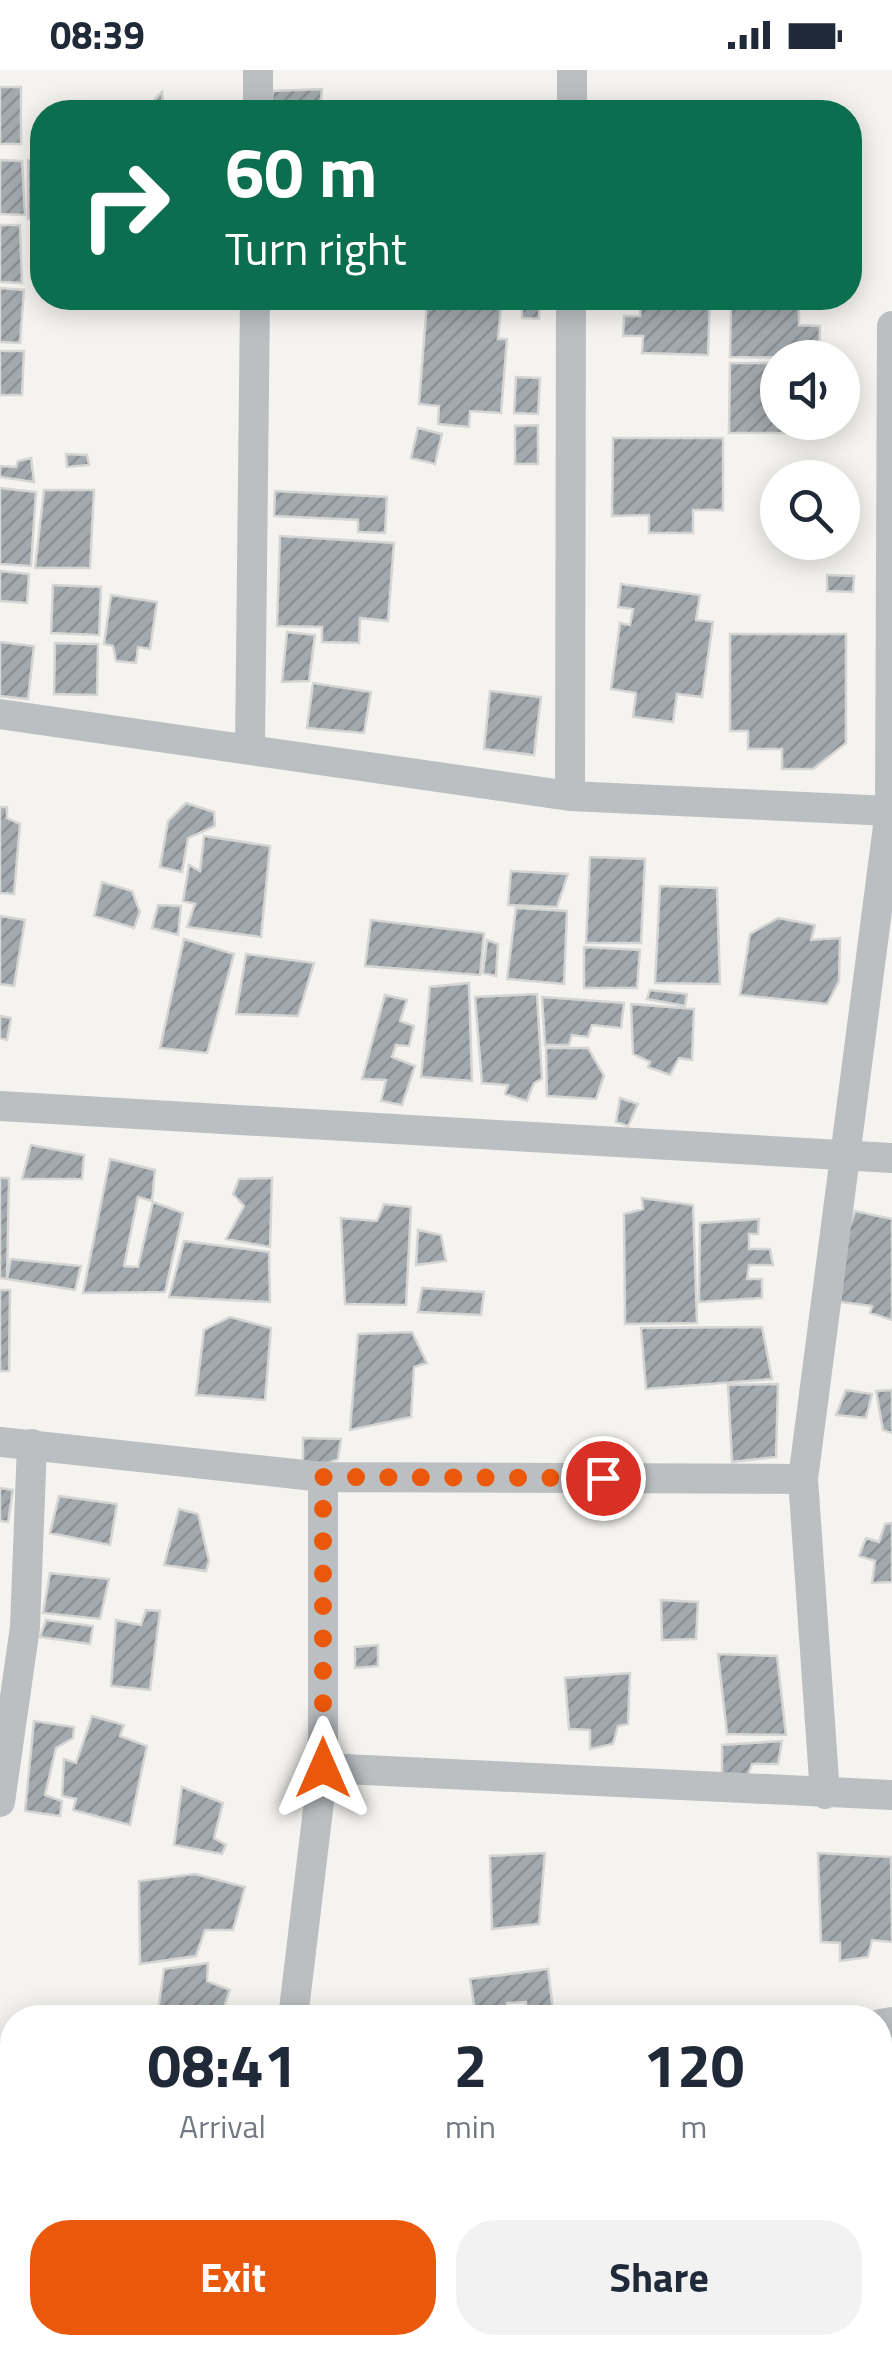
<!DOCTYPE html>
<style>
:root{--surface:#fff;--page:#f2f2f3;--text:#1f2937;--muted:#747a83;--accent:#ea580c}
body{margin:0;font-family:"Titillium Web",sans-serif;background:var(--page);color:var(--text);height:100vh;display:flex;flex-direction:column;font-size:38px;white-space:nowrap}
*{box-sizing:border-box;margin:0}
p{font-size:32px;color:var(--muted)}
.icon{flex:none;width:55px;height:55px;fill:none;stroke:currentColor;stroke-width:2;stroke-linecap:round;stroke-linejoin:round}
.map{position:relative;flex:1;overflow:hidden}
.side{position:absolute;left:0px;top:1935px;width:892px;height:350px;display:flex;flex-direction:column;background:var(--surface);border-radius:40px 40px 0 0;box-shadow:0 5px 25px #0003}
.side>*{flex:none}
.guide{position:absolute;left:30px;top:30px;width:832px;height:210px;border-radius:40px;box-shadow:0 5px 25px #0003;background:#0b6e4f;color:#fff;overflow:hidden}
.tools{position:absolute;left:760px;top:270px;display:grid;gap:20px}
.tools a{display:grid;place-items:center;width:100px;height:100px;border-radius:50%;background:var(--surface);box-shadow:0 5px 25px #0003;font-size:50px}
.pin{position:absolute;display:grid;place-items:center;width:85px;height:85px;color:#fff;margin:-42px;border:5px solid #fff;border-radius:50%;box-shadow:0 2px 10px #0007}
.me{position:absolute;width:110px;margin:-55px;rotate:0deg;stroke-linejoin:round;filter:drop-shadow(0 0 8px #0008)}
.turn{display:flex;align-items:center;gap:35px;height:210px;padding:0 30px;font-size:45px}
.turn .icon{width:130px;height:130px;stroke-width:2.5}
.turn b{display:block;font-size:70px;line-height:85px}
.eta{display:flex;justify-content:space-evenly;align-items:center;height:170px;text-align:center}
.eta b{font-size:60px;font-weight:700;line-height:70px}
.button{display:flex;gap:20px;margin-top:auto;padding:20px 30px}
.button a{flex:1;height:115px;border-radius:40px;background:var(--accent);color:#fff;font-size:40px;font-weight:700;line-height:115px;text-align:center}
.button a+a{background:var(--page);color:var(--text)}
.status{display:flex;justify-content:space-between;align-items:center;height:70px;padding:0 50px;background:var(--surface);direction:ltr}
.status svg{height:28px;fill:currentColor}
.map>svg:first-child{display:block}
</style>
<div class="status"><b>08:39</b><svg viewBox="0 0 49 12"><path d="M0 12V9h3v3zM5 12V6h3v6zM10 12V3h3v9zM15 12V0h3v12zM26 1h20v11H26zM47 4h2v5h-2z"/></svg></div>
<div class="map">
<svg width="892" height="2285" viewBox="0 0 892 2285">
<defs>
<pattern id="building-hatch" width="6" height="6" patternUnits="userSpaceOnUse" patternTransform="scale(2.5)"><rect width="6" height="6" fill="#a3aaaf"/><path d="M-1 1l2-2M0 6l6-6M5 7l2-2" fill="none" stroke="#898f94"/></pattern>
</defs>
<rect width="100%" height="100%" fill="#f4f3f0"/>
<path fill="url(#building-hatch)" stroke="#d5d5d3" stroke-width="2.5" d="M0 17H21V74H0Z
M322 19 320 42H270L273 21Z
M162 22 164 42H142Z
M0 90 22 91 25 145 0 144Z
M28 90H42V149H28Z
M0 155H20L22 213 0 212Z
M0 218 24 220 20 273 0 272Z
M474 228H540L539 249 522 248V233L474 232Z
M641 228H710L708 285 642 283 643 266H623L624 246H640Z
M427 232 501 237 498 269H507L501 343 470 341 469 357 438 354 439 336 419 334Z
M731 233H799V255L820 256 819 288 730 287Z
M0 281H24L22 325H0Z
M730 293H778V352H793V363H729Z
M516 307 540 308 538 344 514 343Z
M538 355V394H515V356Z
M418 358 442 364 435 394 411 388Z
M613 368H723V440H693V463H649V445L612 446Z
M66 384 87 385 89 395 67 397Z
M31 388 34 412 0 407V396L16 397 18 391Z
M0 418 36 422 31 496 0 494Z
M44 420H94L90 498H35Z
M275 421 387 427 385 463 358 462V450L274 446Z
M280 466 394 473 388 551 360 548 359 573 322 572V557L277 556Z
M0 501 29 504 27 533 0 531Z
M827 505 854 506 853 522 827 521Z
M621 514 700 525 696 550 713 552 702 627 677 624 673 652 633 647 636 623 611 619 620 553 630 555 633 539 618 537Z
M53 515 101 517 99 565 51 563Z
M111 525 157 532 150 579 138 577 136 593 116 591 113 576 104 574Z
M287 562 315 565 309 611 282 612Z
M730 564H846V673L813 699H782V679H748V661H730Z
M0 572 34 576 28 629 0 626Z
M55 573 98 574 97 625 54 624Z
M313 613 371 622 364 663 307 658Z
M490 621 541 627 534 685 484 679Z
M186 733 214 742 215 756 188 768 182 802 160 797 168 751Z
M0 737H7V748L20 754 14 824 0 823Z
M204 766 270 776 261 867 187 857 195 834 183 831 189 795 200 801Z
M590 787 645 789 641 873H586Z
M511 801 568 804 557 837 508 835Z
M102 812 132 821 140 842 134 858 94 846Z
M660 816 717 818 720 914 655 913Z
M158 835 181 836 178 865 152 858Z
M516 838 567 841 564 914 507 909Z
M0 846 25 850 14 916 0 914Z
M778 848 815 855 811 870 840 868 839 911 827 934 740 925 750 864Z
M371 850 484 863 480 905 365 896Z
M184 869 234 884 207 983 160 978Z
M487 870 498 874 496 906 483 903Z
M584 877 640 880 637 918H584Z
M246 884 314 893 298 946 236 944Z
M469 913 472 1011 421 1007 430 917Z
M650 920 687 924 685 936 647 929Z
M537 924 542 1009 534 1013 527 1031 505 1024 508 1015 482 1013 475 927Z
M385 925 407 930 400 951 414 956 409 976 396 975 392 987 415 996 402 1035 381 1031 386 1010 362 1009Z
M542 927 624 933 621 958 592 955 588 967 572 965 569 975H545Z
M631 934 694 939 692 990 679 988 670 1005 648 997 650 992 633 984Z
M0 946 11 948 7 970 0 968Z
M546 978H588L604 1006 596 1029 547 1026Z
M620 1028 638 1034 628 1056 616 1052Z
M31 1075 84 1085 82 1109H22Z
M110 1089 155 1100 152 1131 138 1127 124 1196 138 1197 153 1132 183 1143 165 1222 83 1223Z
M0 1108H9L7 1209 0 1208Z
M272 1108 270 1177 226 1169 244 1136 233 1124 239 1109Z
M642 1128 693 1135 697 1253 625 1254 624 1144 643 1139Z
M384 1134 411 1137 406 1235 345 1234 341 1148 377 1151Z
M855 1141 892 1149V1250L870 1243 872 1236 840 1232 848 1161Z
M759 1149 758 1164H749V1179H770L773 1195H749L747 1209H762V1228L699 1232 700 1153Z
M418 1160 441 1165 446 1191 416 1195Z
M184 1171 269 1182 270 1232 169 1227Z
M11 1189 81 1196 75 1220 7 1209Z
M422 1218 484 1222 481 1245 418 1242Z
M0 1220H10L9 1301H0Z
M230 1247 271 1258 265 1330 196 1325 204 1260Z
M762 1257 772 1309 646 1319 641 1258Z
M412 1262 427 1293 414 1297 411 1347 350 1360 358 1264Z
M778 1314 776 1387 732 1392 728 1315Z
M846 1320 872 1324 866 1348 836 1345Z
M892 1320V1363L883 1360 876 1321Z
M303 1368 341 1369 338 1389 329 1393H303Z
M0 1418 13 1420 8 1452 0 1451Z
M59 1426 117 1434 110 1475 50 1463Z
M179 1439 198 1444 209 1491 206 1501 164 1495Z
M892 1453V1512L872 1513 875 1491 859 1486 866 1468 879 1472 885 1454Z
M50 1503 109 1509 100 1549 43 1543Z
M661 1530 698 1532 696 1569 662 1570Z
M146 1540 160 1541 150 1620 111 1616 116 1550 141 1555Z
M46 1550 93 1556 90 1574 40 1567Z
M378 1575V1596L355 1598V1577Z
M718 1584 777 1586 786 1665 727 1664Z
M630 1603 628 1654 618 1656 613 1674 590 1679V1660L569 1659 565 1608Z
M92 1646 124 1655 120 1666 147 1676 130 1755 73 1740 76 1729 62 1726 64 1689 76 1693Z
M34 1651 74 1657 73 1668 56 1678 45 1725 62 1731 60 1746 25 1741Z
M782 1671 778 1694H752L748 1705 722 1706V1675Z
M182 1717 223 1733 214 1768 226 1775 222 1784 174 1775Z
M545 1783 539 1854 492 1859 490 1786Z
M818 1783 891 1787 892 1872 872 1870 868 1887 840 1891V1873L821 1872Z
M195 1804 245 1817 233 1860H205L196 1886 140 1894 139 1811Z
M208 1893 207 1911 230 1920 223 1940 214 1938 211 1948H157L164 1899Z
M548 1899 554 1948H528L526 1932 507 1933 509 1948H476L470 1909Z
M880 2162 892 2166V2179L880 2182Z
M892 2185V2202L890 2207 880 2204V2187Z
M116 2272H181L183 2285H119Z
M196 2272H253L257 2285H201Z
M263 2272H309L313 2285H267Z
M316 2272H368L369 2273 338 2285H321Z"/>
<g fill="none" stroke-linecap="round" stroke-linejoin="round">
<path stroke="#bbbfc2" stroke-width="30" d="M258 42V0
M572 42V0
M0 644 570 726 890 741
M250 678 255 228
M570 726 571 228
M0 1036 892 1088
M0 1372 323 1407 803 1409
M323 1698 892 1725
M825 1724 803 1409 890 741 892 256
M0 1732 25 1557 32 1374
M293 1948 323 1698V1407
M880 1954 892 1952
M0 2136 12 2133
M0 2207 12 2245
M21 2272 25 2285
M416 2272 420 2285"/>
</g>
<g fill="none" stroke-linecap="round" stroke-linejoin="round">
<path stroke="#ea580c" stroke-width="18" stroke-dasharray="0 32.4" d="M323 1698V1407L603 1408"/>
</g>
</svg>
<div class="tools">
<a><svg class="icon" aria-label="sound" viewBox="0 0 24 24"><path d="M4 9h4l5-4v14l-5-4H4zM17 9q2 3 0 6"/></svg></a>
<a><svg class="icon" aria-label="search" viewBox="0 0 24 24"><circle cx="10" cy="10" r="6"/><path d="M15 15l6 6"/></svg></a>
</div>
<div class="pin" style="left:603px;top:1408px;background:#d93025"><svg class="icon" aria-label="arrive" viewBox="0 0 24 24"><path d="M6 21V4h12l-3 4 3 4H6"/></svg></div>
<svg class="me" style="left:323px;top:1698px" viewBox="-20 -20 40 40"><path d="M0-17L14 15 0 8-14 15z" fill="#ea580c" stroke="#fff" stroke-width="4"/></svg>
<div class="guide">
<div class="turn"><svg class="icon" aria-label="right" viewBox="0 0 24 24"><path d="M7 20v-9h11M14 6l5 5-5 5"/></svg><div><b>60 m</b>Turn right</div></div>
</div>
<section class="side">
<div class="eta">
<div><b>08:41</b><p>Arrival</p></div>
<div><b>2</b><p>min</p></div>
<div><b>120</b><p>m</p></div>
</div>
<div class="button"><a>Exit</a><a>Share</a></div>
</section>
</div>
